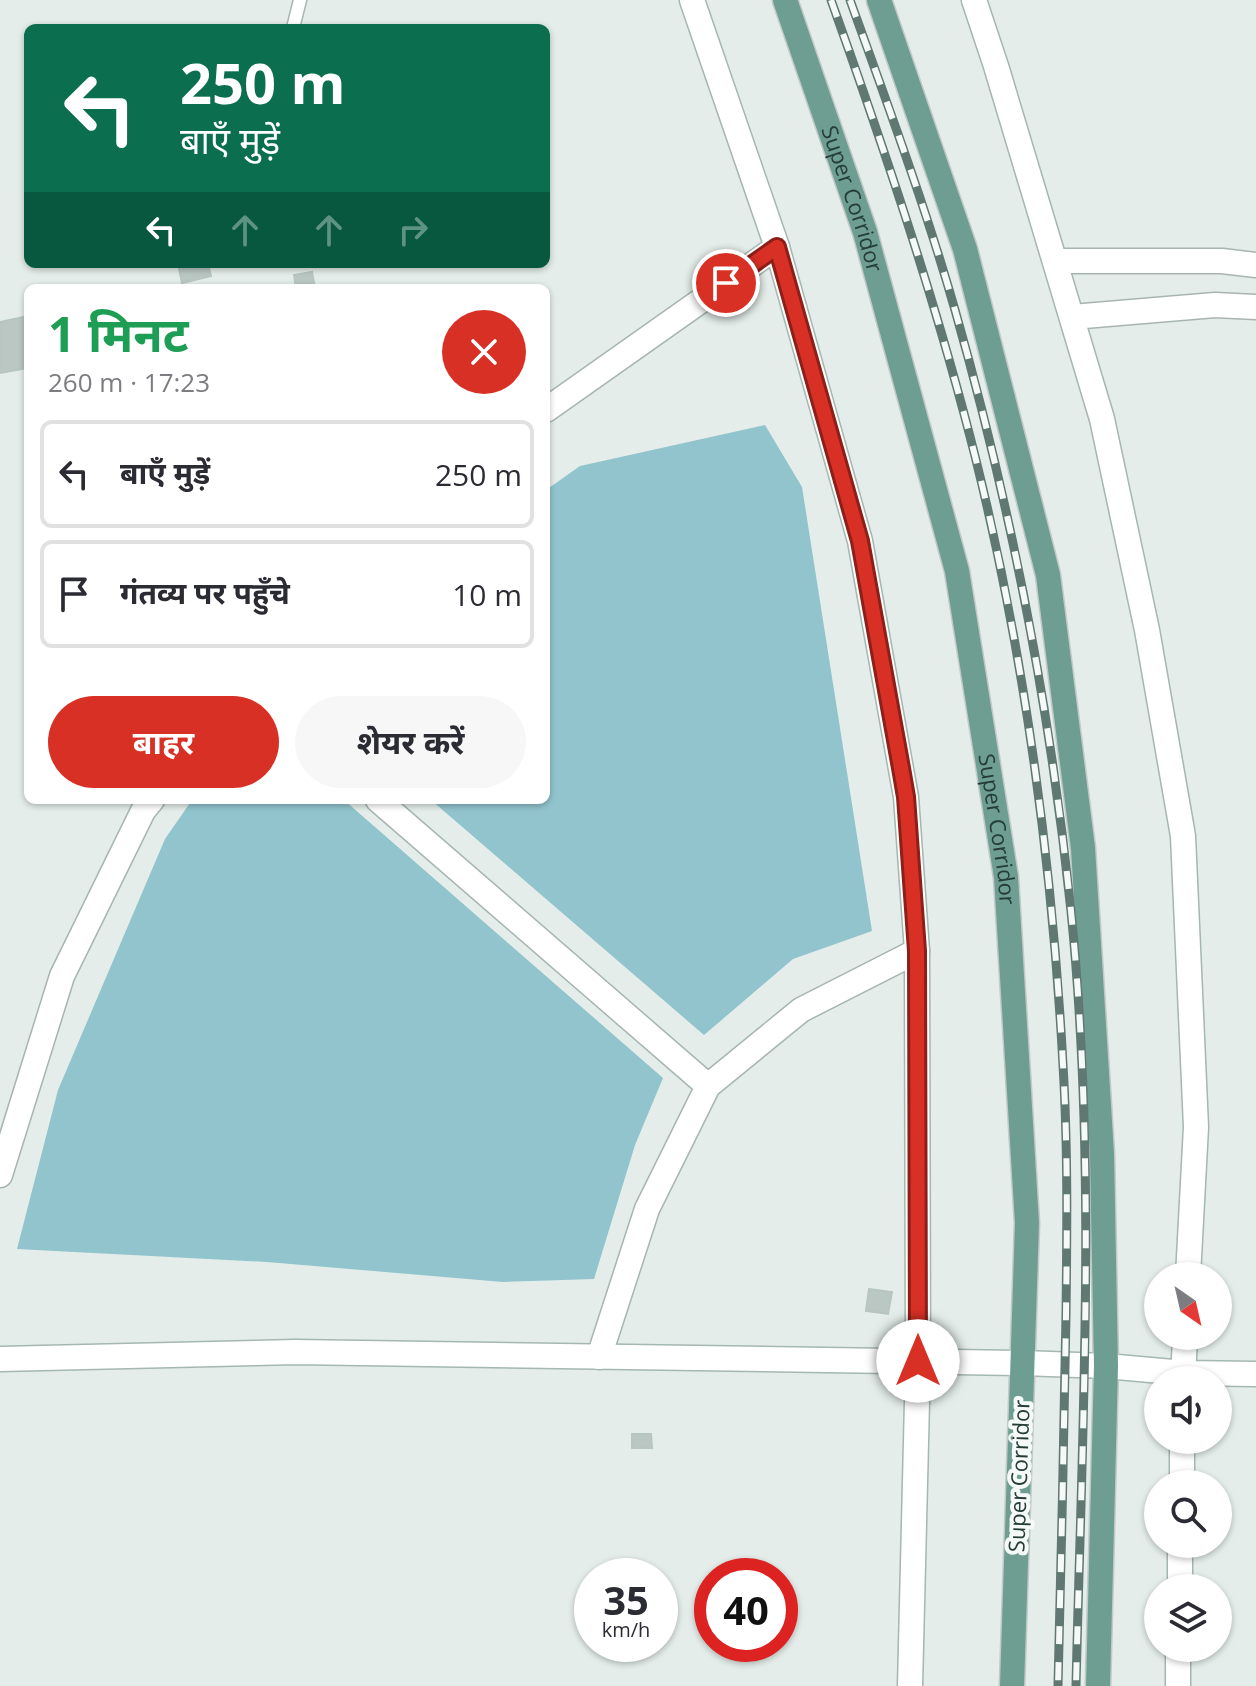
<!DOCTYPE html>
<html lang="hi">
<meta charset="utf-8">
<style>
:root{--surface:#fff;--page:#f7f7f7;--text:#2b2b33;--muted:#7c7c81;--line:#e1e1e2;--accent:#d93025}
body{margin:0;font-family:"Open Sans","Noto Sans Devanagari",sans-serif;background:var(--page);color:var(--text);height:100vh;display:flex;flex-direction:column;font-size:30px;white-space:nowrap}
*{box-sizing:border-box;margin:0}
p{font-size:26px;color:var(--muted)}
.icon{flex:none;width:44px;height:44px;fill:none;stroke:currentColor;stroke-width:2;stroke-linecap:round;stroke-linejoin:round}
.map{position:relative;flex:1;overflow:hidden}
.side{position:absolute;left:24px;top:284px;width:526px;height:520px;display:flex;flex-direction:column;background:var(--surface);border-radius:12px;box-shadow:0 2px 6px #0004}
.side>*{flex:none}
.top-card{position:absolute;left:24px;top:24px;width:526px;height:244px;border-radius:12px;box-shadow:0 2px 6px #0004;background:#0b6e4f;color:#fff;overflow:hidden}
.needle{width:52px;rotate:146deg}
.fabs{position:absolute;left:1144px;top:1262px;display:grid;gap:16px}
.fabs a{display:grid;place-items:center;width:88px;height:88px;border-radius:50%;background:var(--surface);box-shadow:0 2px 6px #0004;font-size:40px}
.speed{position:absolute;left:574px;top:1558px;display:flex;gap:16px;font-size:40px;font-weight:700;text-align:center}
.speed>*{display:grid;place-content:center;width:104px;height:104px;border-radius:50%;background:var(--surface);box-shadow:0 2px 6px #0004;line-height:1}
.speed small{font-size:20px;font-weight:400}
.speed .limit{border:12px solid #d22;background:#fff;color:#111}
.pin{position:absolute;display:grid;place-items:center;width:68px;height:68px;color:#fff;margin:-34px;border:4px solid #fff;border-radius:50%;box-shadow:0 2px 8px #0007}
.me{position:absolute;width:88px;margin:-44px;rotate:0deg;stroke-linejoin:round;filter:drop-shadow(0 0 6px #0008)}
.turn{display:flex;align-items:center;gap:28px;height:168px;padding:0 24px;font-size:36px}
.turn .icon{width:104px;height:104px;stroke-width:2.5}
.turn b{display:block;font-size:56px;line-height:68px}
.lanes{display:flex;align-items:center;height:76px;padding:0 24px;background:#0003;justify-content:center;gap:40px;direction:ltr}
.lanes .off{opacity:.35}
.round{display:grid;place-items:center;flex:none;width:84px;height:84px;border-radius:42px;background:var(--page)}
.headline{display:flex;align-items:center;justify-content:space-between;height:136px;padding:0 24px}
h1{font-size:48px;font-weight:700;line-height:60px;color:#1e9e55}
.button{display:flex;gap:16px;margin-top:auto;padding:16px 24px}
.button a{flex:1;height:92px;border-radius:48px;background:var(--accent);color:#fff;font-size:32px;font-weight:700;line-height:92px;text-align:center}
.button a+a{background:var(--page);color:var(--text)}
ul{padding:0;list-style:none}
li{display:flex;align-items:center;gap:24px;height:108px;margin:0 16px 12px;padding:0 8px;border:4px solid var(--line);border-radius:12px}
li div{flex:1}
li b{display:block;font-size:30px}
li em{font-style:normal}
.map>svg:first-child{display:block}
</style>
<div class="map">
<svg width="1256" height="1686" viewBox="0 0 1256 1686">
<rect width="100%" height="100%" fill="#e4ede9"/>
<path fill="#91c4cd" d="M765 425 802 487 872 931 793 959 704 1035 431 800H546V490L580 466Z
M192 800H344L663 1078 635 1145 594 1279 503 1282 267 1262 17 1249 58 1090 165 839Z"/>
<path fill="#bac7c2" stroke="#b7c6c0" stroke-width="2" d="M178 264H208L211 276 182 283Z
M312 272 315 288H296L294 275Z
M28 316V368L0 373V322Z
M869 1289 892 1292 888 1314 866 1311Z
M632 1434H651L652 1448H632Z"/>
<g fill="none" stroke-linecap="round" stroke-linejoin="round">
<g stroke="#a7b5b0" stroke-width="15">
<path id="lane" d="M293 28 300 0"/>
</g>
<g stroke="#a7b5b0" stroke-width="27">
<path id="street" d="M1055 261H1222L1256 265
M1072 317 1215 305 1256 307
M546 410 777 247
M378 800 708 1086 647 1209 599 1357
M708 1086 801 1010 917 951
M0 1175 62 976 143 811 152 800"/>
</g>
<g stroke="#a4b7b0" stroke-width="27">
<path id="secondary" d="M692 0 777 247 860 541 906 797 917 951 918 1361 910 1686
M974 0 996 66 1102 419 1147 630 1183 836 1196 1127 1188 1276
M0 1359 295 1352 1022 1363 1106 1366 1184 1373 1256 1374
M1183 1380 1185 1336
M1182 1484V1440
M1180 1588V1544
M1178 1686V1648"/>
</g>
<g stroke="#c2c9c7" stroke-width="27">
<g id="primary">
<path id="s1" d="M785 0 865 232 957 571 1006 877 1027 1223 1012 1686"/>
<path d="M879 0 965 249 1048 575 1083 848 1102 1154 1106 1366 1098 1686"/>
</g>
</g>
<use href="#lane" stroke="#fff" stroke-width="12"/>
<use href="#street" stroke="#fff" stroke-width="24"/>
<use href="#secondary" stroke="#fff" stroke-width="24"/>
<use href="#primary" stroke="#6d9e91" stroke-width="24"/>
<g stroke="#607872" stroke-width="9">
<path id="rail" d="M831 0C885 151 937 304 976 460 1025 658 1052 862 1063 1065 1068 1148 1067 1232 1066 1315 1064 1439 1061 1562 1058 1686
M850 0C887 103 925 205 955 310 1011 507 1050 707 1071 911 1097 1168 1082 1428 1076 1686"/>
</g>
<use href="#rail" stroke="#f5f9f7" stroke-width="6" stroke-dasharray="18" stroke-linecap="butt"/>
</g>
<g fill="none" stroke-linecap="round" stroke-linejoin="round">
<g stroke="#8d1f18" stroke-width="20">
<path id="route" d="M726 283 777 247 860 541 901 768 906 797 917 951 918 1361"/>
</g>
<use href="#route" stroke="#d93025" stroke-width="14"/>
</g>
<g text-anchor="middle" stroke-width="8" stroke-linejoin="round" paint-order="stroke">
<g font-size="22" fill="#253d36" stroke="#f5f9f7">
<text dy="8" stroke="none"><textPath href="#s1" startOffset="210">Super Corridor</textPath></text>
<text dy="8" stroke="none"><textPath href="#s1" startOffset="858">Super Corridor</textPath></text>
<text transform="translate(1019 1476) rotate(-88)" y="8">Super Corridor</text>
</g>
</g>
</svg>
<div class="fabs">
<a><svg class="needle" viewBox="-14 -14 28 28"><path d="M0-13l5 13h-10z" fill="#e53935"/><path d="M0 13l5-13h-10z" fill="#7c7c81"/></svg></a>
<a><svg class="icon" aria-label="sound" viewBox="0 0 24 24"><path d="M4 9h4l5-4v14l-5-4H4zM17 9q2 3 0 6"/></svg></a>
<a><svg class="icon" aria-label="search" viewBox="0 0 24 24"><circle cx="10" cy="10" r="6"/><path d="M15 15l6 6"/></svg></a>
<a><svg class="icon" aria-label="layers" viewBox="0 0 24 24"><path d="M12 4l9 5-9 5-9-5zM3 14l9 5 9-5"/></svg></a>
</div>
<div class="speed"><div>35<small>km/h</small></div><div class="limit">40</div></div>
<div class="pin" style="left:726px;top:283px;background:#d93025"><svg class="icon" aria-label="arrive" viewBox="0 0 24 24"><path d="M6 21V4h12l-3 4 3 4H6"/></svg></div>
<svg class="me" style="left:918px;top:1361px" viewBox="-20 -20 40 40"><circle r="19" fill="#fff"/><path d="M0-13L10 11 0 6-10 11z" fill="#d93025"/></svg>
<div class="top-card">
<div class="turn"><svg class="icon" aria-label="left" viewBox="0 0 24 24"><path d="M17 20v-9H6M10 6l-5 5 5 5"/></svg><div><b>250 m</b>बाएँ मुड़ें</div></div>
<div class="lanes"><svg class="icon" aria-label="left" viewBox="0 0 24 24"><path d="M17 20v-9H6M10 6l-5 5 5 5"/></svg><svg class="icon off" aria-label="ahead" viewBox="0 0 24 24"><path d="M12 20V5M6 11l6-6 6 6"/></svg><svg class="icon off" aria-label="ahead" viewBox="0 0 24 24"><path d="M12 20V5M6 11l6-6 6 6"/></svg><svg class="icon off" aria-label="right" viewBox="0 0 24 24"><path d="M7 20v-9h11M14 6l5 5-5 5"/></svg></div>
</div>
<section class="side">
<div class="headline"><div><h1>1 मिनट</h1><p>260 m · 17:23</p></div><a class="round" style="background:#d93025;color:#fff"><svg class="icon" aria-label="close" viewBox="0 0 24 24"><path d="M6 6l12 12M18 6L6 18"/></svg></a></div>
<ul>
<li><svg class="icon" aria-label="left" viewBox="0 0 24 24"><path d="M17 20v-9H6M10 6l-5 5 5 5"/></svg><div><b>बाएँ मुड़ें</b></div><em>250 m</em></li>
<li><svg class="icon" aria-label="arrive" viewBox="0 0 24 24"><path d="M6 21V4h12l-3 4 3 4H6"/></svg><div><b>गंतव्य पर पहुँचे</b></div><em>10 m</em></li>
</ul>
<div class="button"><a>बाहर</a><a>शेयर करें</a></div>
</section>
</div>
